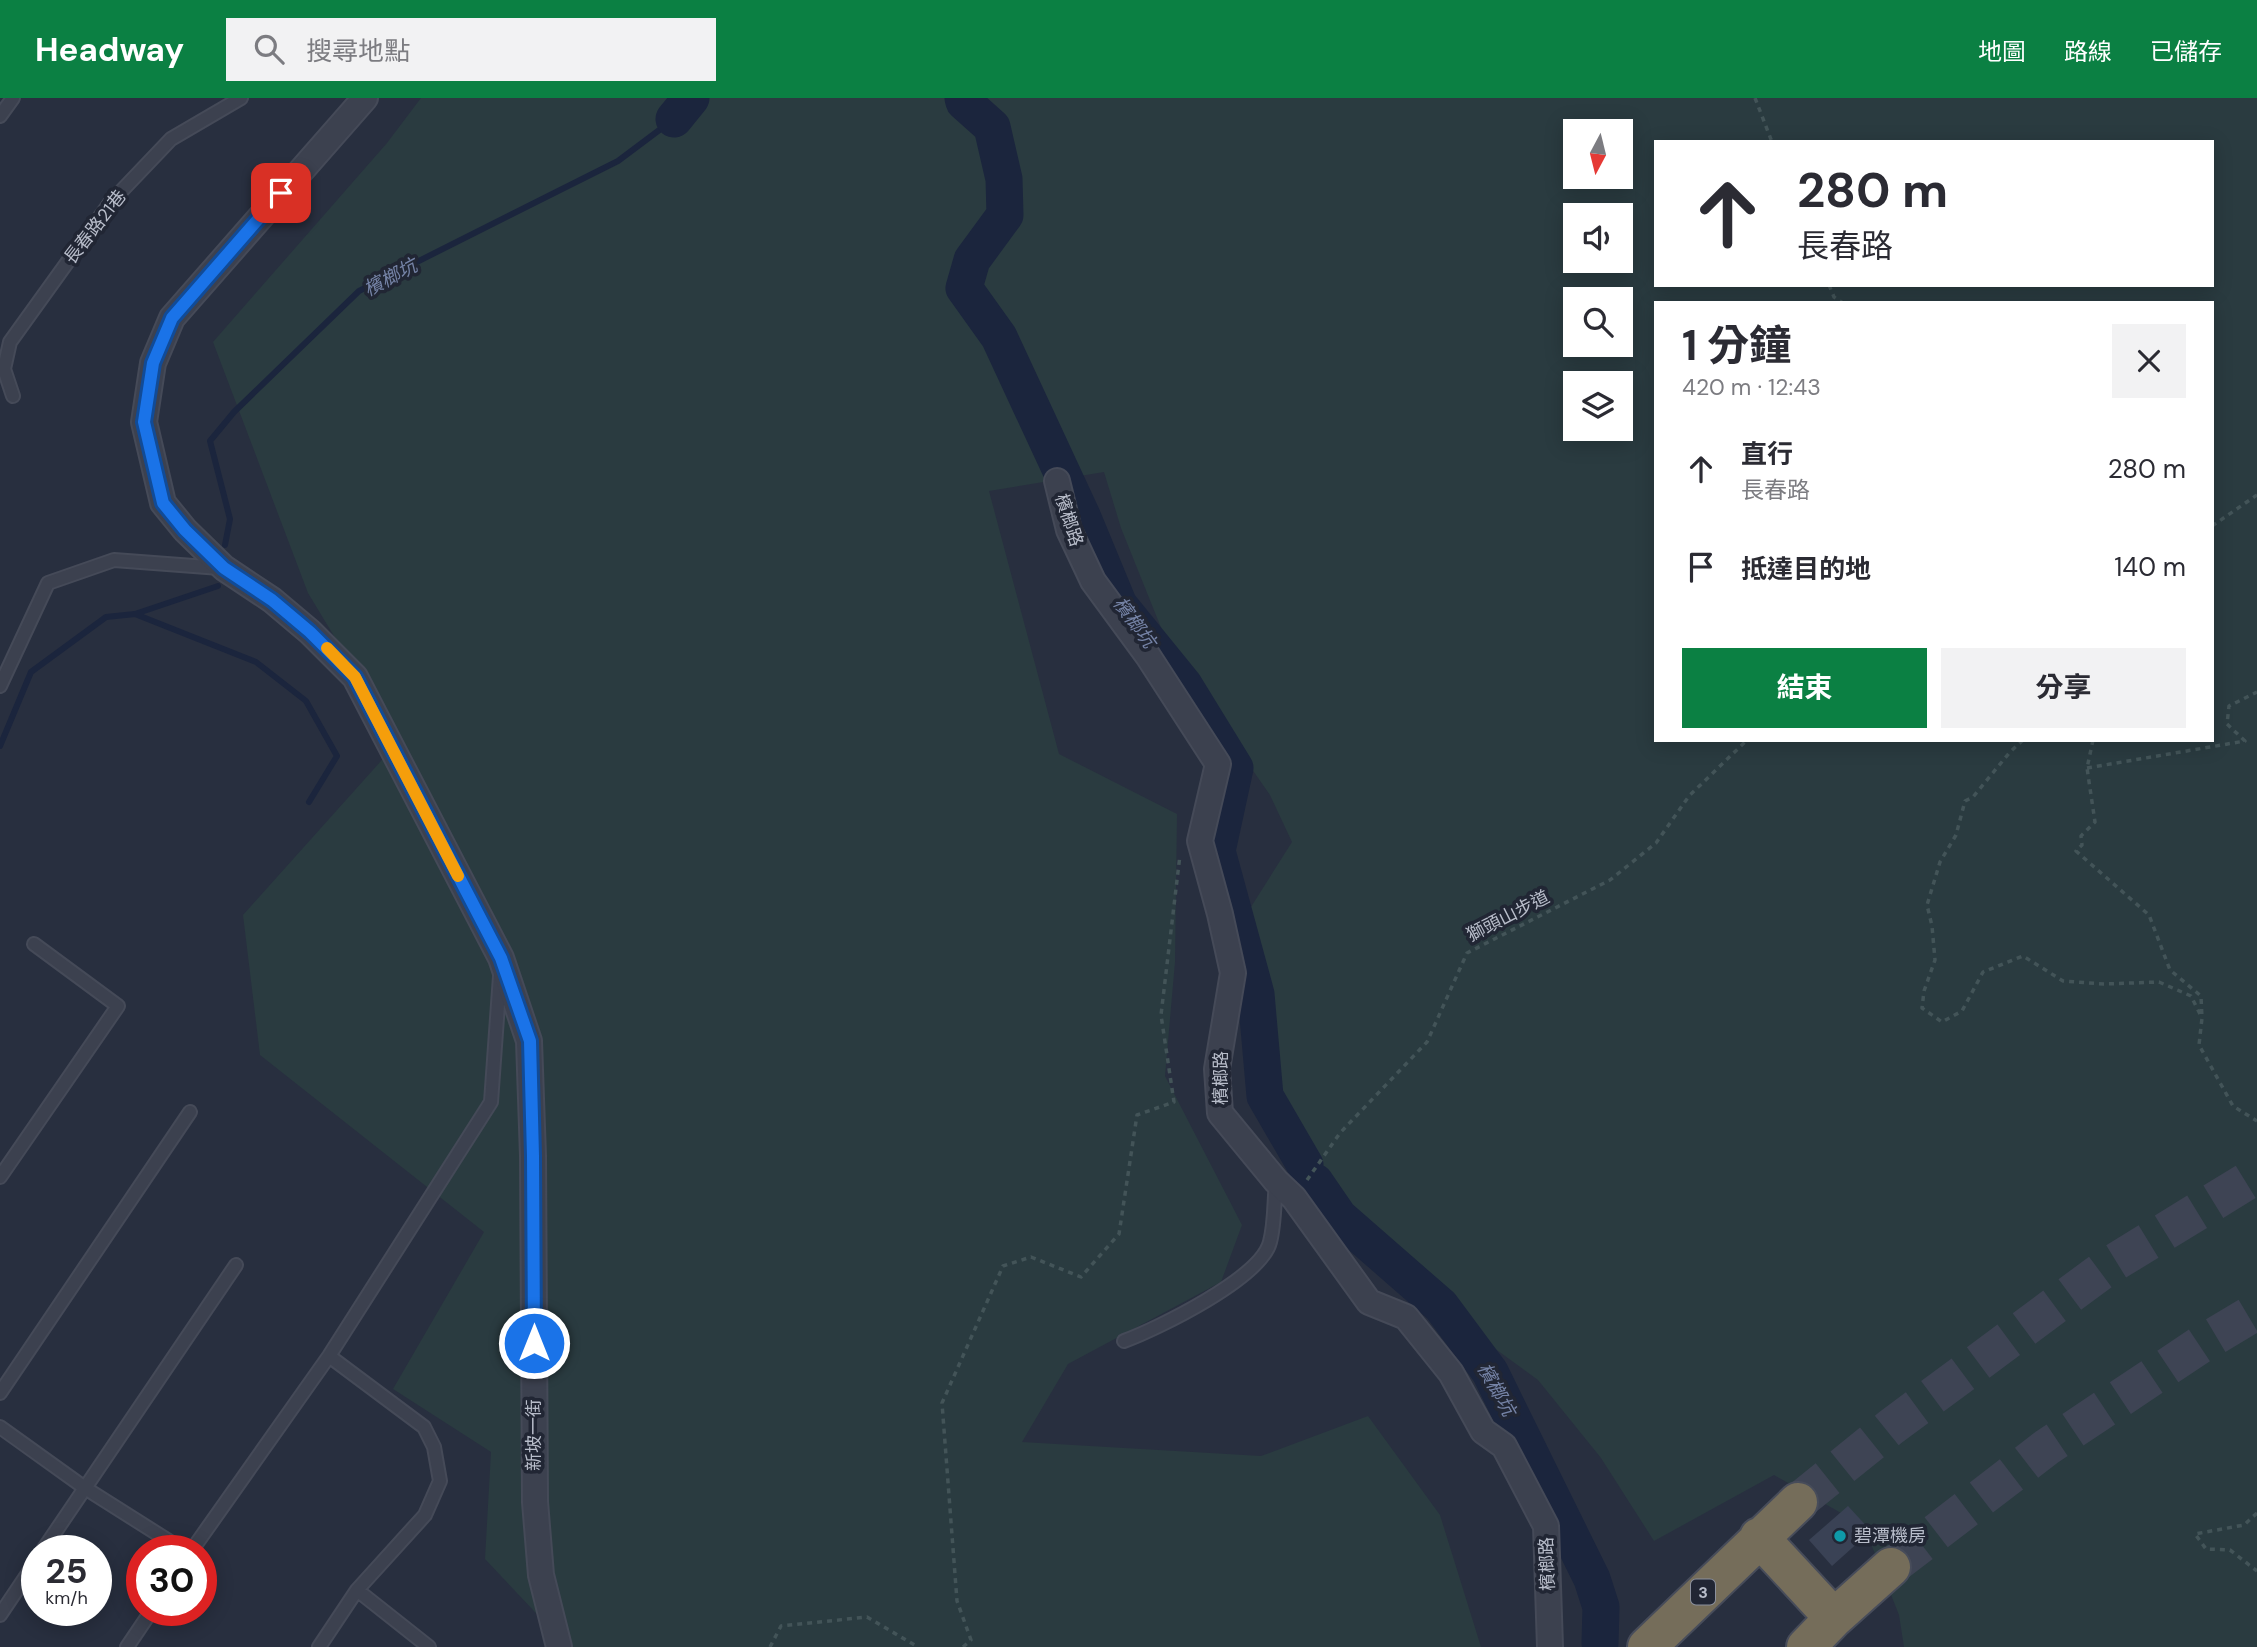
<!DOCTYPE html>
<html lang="zh-TW">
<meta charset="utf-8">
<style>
:root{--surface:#fff;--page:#f2f2f3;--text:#2b2b33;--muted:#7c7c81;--accent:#0b8043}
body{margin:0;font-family:"DM Sans","Noto Sans TC",sans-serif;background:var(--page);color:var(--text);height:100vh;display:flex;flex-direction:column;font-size:26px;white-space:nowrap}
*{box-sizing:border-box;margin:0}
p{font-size:23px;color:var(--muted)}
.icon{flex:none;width:38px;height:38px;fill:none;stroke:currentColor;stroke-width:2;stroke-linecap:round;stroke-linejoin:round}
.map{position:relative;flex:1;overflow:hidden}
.drawer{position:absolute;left:1654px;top:203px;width:560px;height:441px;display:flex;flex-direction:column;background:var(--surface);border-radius:0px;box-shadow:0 4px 18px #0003}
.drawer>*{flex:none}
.hud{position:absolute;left:1654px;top:42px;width:560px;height:147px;border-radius:0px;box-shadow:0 4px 18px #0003;background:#fff;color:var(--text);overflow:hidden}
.needle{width:46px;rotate:187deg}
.buttons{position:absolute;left:1563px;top:21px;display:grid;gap:14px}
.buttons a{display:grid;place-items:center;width:70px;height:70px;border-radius:0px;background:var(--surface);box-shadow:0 4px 18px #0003;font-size:35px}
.speed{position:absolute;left:21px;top:1437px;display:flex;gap:14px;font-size:35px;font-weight:700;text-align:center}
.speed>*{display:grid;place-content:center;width:91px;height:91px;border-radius:50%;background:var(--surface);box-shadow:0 4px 18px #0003;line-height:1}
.speed small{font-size:18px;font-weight:400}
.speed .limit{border:10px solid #d22;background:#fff;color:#111}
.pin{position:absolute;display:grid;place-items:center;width:60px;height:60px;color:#fff;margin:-30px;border-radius:14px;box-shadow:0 4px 10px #0006}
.me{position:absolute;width:77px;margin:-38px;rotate:0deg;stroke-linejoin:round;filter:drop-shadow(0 0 5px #0008)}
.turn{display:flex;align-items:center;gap:24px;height:147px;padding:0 28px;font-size:32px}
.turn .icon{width:91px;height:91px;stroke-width:2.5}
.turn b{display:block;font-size:49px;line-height:60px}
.round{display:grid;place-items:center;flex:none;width:74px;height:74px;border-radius:0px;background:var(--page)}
.overview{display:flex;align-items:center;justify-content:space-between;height:119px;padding:0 28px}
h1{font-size:42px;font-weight:700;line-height:52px}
.button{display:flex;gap:14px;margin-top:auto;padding:14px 28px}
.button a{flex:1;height:80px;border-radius:0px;background:var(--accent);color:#fff;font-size:28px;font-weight:700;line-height:80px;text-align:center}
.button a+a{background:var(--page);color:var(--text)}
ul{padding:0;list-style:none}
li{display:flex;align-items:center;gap:21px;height:98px;padding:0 28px}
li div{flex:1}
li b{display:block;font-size:26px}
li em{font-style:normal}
header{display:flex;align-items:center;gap:42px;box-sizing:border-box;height:98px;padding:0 35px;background:var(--accent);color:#fff}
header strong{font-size:33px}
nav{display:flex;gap:38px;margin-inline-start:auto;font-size:24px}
.search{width:490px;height:63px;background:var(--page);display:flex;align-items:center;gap:18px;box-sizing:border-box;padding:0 24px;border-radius:0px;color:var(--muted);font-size:26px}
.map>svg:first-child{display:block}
</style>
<header>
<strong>Headway</strong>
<div class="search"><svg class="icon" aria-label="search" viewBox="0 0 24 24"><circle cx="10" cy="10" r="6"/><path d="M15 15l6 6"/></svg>搜尋地點</div>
<nav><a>地圖</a><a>路線</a><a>已儲存</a></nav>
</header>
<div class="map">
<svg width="2257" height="1549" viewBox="0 0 2257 1549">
<rect width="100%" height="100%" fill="#282f3f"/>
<path fill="#2a3b40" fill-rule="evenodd" d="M421 0H2257V1549H1904L1899 1517 1864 1428 1774 1377 1654 1443 1601 1360 1538 1282 1438 1209 1276 1050 1244 820 1292 744 1270 697 1172 557 1121 430 1104 374 989 393 1059 656 1177 716 1175 864 1165 978 1242 1127 1221 1184 1068 1266 1022 1344 1261 1358 1368 1318 1440 1417 1481 1549H568L485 1461 491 1354 393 1291 484 1134 260 957 243 817 398 644 308 495 213 244 387 45ZM1575 33H1620V79H1575ZM1656 44H2212V187H1656ZM1575 117H1620V163H1575ZM1575 201H1620V247H1575ZM1656 205H2212V642H1656ZM1575 285H1620V331H1575Z"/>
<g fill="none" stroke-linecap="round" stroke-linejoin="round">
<path stroke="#1b253d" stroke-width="6" d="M225 447 230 421 210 343 234 314 359 193 618 63 674 21
M135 516 256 564 306 603 337 658 309 704
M0 648 31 574 106 519 135 516 218 488"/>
<path stroke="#1b253d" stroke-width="37" d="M963 0 964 4 992 29 1004 81 1005 117 972 162 964 190 999 239 1083 420 1119 507 1184 587 1235 670 1217 753 1256 896 1265 998 1305 1067
M674 21 691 0
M1315 1084 1339 1119 1441 1208 1490 1274 1592 1481 1601 1509 1600 1545"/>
</g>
<path fill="#3a4255" d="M1848 1408 1871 1433 1832 1468 1809 1442Z"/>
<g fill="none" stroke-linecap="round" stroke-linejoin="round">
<path stroke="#3e4454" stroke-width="38" stroke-dasharray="38 19" stroke-linecap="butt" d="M1798 1404 1891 1329 2107 1169 2257 1077
M1891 1469 2047 1349 2200 1247 2257 1213"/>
<g stroke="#454a58" stroke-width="16">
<path id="service" d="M0 18 13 0
M13 298 4 271 10 244 110 105 171 41 241 0
M0 588 48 485 114 462 220 470
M0 1079 118 908 34 846
M1124 1243C1159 1230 1261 1180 1270 1144 1275 1125 1274 1103 1276 1084
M0 1295 190 1014
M0 1329 85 1390 183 1452
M43 1452 236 1167
M192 1452 329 1258 491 1004 500 878
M357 1492 429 1549
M0 1517 37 1462
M127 1549 152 1512
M319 1549 357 1492 425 1417 440 1383 434 1349 424 1329 329 1258"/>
</g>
<g stroke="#454a58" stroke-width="28">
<path id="minor" d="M365 0 172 220 153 265 144 324 163 405 185 432 224 470 272 502 310 534 355 579 501 860 529 943 533 1058 535 1404 541 1477 559 1549
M1057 383 1069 432 1093 483 1148 558 1218 666 1200 743 1220 816 1233 875 1217 971 1220 1015 1276 1083 1294 1100 1369 1204 1406 1219 1451 1275 1483 1333 1504 1348 1546 1428 1550 1549"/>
</g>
<g stroke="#474c5a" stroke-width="42">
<path id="motorway" d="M1759 1439 1834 1520
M1647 1549 1798 1404
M1806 1549 1834 1520 1891 1469"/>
</g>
<path stroke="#435458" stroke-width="3.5" stroke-dasharray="5 5" stroke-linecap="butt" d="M1755 0 1772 44
M1829 187 1834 199 1843 205
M2212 428 2257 397
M2023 642 2010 654 1973 699 1965 703 1956 737 1940 764 1927 807 1932 828 1935 862 1924 893 1922 910 1942 924 1962 913 1983 874 2023 858 2063 883 2104 886 2159 884 2191 898 2202 920
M2093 642 2087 670 2095 724 2081 738 2082 747 2076 753 2149 817 2170 872 2201 898 2202 920 2199 947 2233 1008 2257 1023
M2087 670 2245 643 2227 626 2229 608 2257 594
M1307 1082 1340 1035 1427 944 1467 855 1610 782 1656 745 1689 698 1747 642
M2257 1415 2244 1427 2195 1436 2206 1451 2230 1452 2257 1473
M770 1549 781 1528 867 1519 918 1549
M963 1549 971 1542 957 1503 942 1305 1003 1168 1031 1159 1081 1179 1119 1136 1137 1017 1174 1004 1161 917 1180 757"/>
<use href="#service" stroke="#3c414f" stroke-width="12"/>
<use href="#minor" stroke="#3c414f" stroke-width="24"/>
<use href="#motorway" stroke="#756d5a" stroke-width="38"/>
</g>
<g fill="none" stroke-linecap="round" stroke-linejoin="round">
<g stroke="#114b97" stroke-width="18">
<path id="route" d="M281 95 172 220 153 265 144 324 163 405 185 432 224 470 272 502 310 534 355 579 501 860 530 943 533 1058 534 1245"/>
</g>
<use href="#route" stroke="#1a73e8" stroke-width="12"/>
<path stroke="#f59e0b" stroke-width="12" d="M327 550 355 579 458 778"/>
</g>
<circle fill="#0f9aa8" stroke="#212634" stroke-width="2.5" cx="1840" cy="1438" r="7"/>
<g text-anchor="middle" stroke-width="7" stroke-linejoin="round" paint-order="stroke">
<rect fill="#212634" stroke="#8b909d" stroke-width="2" x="1691" y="1481.5" width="24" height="25" rx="5"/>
<g font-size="16" font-weight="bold" fill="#b8bdca">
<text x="1703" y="1500">3</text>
</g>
<g font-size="18" fill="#b8bdca" stroke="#212634">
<text transform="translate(95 129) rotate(-52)" y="6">長春路21巷</text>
<text transform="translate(1069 422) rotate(72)" y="6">檳榔路</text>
<text transform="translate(1508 818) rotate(-27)" y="6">獅頭山步道</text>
<text transform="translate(1221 980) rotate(-90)" y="6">檳榔路</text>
<text transform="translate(534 1337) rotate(-90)" y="6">新坡一街</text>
<text transform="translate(1547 1466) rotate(-92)" y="6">檳榔路</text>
</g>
<g font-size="18" fill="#b8bdca" stroke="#212634" text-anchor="start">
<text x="1854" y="1444">碧潭機房</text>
</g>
<g font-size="19" font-style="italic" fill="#7583a6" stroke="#212634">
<text transform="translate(390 179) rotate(-28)" y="7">檳榔坑</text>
<text transform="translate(1135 524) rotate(54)" y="7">檳榔坑</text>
<text transform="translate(1497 1291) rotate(61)" y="7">檳榔坑</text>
</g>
</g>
</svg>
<div class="buttons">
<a><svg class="needle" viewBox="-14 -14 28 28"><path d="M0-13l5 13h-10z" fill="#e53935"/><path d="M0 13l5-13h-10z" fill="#7c7c81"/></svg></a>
<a><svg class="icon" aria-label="sound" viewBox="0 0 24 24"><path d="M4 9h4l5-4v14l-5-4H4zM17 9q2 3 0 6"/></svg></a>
<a><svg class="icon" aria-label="search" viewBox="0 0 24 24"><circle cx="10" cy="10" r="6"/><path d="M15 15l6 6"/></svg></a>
<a><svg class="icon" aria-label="layers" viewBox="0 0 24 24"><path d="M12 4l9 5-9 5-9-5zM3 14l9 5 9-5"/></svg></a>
</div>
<div class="speed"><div>25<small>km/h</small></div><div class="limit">30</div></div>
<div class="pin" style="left:281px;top:95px;background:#d93025"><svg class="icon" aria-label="arrive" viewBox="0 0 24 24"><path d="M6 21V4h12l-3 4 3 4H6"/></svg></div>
<svg class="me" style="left:534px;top:1245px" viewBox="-20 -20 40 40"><circle r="17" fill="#1a73e8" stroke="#fff" stroke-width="3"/><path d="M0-11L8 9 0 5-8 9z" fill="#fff"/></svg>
<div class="hud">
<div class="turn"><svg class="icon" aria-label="ahead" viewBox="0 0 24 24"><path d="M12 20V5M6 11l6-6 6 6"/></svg><div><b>280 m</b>長春路</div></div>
</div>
<section class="drawer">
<div class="overview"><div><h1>1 分鐘</h1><p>420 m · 12:43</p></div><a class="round"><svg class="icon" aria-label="close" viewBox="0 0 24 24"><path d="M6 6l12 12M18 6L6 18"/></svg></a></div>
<ul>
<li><svg class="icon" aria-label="ahead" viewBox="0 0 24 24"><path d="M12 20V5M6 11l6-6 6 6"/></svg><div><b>直行</b><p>長春路</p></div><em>280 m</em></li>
<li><svg class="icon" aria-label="arrive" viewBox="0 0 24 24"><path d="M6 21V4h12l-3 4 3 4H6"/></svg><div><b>抵達目的地</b></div><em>140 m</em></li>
</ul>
<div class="button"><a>結束</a><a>分享</a></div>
</section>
</div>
